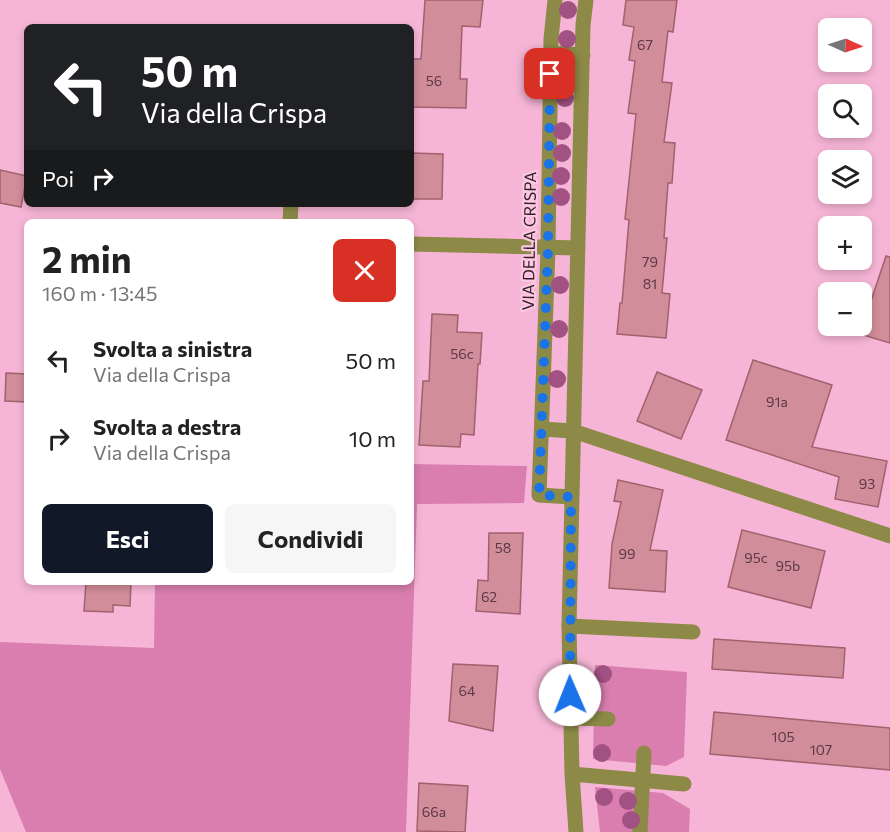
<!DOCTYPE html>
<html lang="it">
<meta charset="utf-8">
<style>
:root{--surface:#fff;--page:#f6f6f6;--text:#222;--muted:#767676;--accent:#111827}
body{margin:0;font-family:Commissioner,sans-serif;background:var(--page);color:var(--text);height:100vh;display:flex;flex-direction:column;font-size:22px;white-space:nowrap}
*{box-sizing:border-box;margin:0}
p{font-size:20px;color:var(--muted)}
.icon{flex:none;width:33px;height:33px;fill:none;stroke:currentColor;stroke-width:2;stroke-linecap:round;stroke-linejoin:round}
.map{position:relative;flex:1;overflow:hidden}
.side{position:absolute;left:24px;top:219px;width:390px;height:366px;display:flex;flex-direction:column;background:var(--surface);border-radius:9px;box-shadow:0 3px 9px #0003}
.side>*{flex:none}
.banner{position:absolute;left:24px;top:24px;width:390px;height:183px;border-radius:9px;box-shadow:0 3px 9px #0003;background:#202124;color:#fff;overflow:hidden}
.needle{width:39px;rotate:93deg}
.tools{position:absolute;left:818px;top:18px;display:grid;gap:12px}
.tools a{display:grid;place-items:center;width:54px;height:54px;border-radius:9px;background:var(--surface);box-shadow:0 3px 9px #0003;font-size:30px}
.pin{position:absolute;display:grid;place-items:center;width:51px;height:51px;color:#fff;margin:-26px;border-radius:12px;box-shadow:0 3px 9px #0006}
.me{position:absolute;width:66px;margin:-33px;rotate:359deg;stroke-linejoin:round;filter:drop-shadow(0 0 4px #0008)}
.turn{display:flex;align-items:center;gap:21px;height:126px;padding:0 18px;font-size:27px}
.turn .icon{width:78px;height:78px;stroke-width:2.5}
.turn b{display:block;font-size:42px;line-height:51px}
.then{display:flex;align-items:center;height:57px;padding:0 18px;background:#0003;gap:12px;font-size:22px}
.round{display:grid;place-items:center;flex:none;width:63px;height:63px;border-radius:9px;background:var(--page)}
.head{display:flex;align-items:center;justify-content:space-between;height:102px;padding:0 18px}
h1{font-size:36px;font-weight:700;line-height:45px}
.cta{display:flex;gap:12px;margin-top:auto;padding:12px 18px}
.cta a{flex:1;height:69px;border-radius:9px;background:var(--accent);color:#fff;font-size:24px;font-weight:700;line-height:69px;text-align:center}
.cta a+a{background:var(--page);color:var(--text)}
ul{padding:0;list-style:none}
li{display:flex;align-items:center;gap:18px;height:78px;padding:0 18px}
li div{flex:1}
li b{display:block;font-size:22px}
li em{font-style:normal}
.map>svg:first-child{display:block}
</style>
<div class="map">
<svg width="890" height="832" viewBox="0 0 890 832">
<rect width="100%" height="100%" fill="#f6b5d6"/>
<path fill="#d97eaf" d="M411 464 527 466 524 503 417 504 406 832H26L0 769V642L154 648 155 582H411Z
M595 665 687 672 684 757 666 766 593 759Z
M595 787 663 793 690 809 689 832H600Z"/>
<path fill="#d18d99" stroke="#a1616d" stroke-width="1.5" d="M425 0H483L480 27 462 26 460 79H467L466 108 411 107V59H421Z
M626 0H677L673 32 668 31 662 82 672 83 664 142 675 143 672 183H668L664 238H667L662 293 670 294 666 338 617 334 620 303H622L629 220 625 219 636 114 628 113 635 61 629 60 634 27 623 25Z
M411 153 443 154 442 199H411Z
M0 170 27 176 21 207 0 203Z
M886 256 890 257V343L860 334Z
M432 314 458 315 457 332 482 333 480 364H478L474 435 461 434 460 447 419 445 423 381H429Z
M753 360 832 385 812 447 887 461 878 507 835 499 839 477 726 440Z
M657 372 702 390 681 439 637 421Z
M6 373 27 374V402L5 401Z
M618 480 663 490 650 550 667 551 665 592 609 588 612 544 621 502 614 501Z
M742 530 825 551 811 608 728 587Z
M489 533H523L520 614 476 611 478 580 488 581Z
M86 582H131L130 606 113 605V612L84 611Z
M714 639 845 648 843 678 712 669Z
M453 664 498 666 493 731 449 721Z
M714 712 890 728V770L710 754Z
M419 783 468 786 465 832 417 831Z"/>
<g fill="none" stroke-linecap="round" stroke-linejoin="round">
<path stroke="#8c8a46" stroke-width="15" d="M555 0 551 39 548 249 539 495 571 497
M550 53 583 55
M542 429 573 431
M569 626 693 632"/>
<path stroke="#8c8a46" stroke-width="15" d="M570 718 608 719
M640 832 644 753"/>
<path stroke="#8c8a46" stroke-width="15" d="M290 222 291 204
M411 244 578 248
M573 431 890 536
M572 774 684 784
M576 832 572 774 569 626 583 25 586 0"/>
</g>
<g fill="#a25183">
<circle cx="568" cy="10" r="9"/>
<circle cx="567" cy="39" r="9"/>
<circle cx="565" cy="98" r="9"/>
<circle cx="562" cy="131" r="9"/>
<circle cx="562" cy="153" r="9"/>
<circle cx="561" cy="176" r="9"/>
<circle cx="561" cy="197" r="9"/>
<circle cx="560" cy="285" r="9"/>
<circle cx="559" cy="329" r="9"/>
<circle cx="557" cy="379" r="9"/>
<circle cx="603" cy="674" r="9"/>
<circle cx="602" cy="753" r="9"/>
<circle cx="604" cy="797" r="9"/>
<circle cx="628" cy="801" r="9"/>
<circle cx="631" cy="820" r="9"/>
</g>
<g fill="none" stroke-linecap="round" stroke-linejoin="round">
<path stroke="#1a73e8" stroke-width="10" stroke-dasharray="0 18" d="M550 74 548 249 539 495 571 497 570 695"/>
</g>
<g text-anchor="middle" stroke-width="4.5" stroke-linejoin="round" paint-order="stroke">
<g font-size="14" fill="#5a3844">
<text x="645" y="50">67</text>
<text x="434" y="86">56</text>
<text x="650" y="267">79</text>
<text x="650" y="289">81</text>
<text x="462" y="359">56c</text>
<text x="777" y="407">91a</text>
<text x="867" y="489">93</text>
<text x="503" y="553">58</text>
<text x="627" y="559">99</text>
<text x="756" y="563">95c</text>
<text x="788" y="571">95b</text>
<text x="489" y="602">62</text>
<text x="467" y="696">64</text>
<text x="783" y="742">105</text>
<text x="821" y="755">107</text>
<text x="434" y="817">66a</text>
</g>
<g font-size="16" fill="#321b27" stroke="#fbc7e1">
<text transform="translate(529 241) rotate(-89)" y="6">VIA DELLA CRISPA</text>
</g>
</g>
</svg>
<div class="tools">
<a><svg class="needle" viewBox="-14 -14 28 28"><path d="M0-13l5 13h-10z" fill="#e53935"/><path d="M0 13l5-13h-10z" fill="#767676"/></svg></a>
<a><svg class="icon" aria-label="search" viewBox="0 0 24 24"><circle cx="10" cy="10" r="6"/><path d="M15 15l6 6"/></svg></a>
<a><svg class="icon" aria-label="layers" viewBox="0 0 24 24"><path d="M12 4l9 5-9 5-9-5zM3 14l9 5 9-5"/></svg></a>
<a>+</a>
<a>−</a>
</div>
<div class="pin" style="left:550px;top:74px;background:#d93025"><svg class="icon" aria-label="arrive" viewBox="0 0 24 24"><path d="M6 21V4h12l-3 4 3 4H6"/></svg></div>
<svg class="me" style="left:570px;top:695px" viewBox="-20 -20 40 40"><circle r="19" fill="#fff"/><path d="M0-13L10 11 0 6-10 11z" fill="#1a73e8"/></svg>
<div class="banner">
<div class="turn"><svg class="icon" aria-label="left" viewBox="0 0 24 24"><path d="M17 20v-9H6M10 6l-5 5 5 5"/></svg><div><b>50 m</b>Via della Crispa</div></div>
<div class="then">Poi<svg class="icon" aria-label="right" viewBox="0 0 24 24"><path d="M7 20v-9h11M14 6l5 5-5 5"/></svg></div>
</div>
<section class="side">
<div class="head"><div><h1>2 min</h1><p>160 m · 13:45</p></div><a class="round" style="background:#d93025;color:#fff"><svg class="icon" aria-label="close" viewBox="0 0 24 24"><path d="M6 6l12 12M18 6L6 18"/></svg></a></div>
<ul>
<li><svg class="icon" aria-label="left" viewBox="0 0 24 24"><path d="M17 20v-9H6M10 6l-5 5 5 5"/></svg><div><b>Svolta a sinistra</b><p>Via della Crispa</p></div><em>50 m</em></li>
<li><svg class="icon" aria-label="right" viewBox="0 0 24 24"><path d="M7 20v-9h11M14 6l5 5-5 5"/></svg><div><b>Svolta a destra</b><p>Via della Crispa</p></div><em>10 m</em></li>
</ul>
<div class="cta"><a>Esci</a><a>Condividi</a></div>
</section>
</div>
